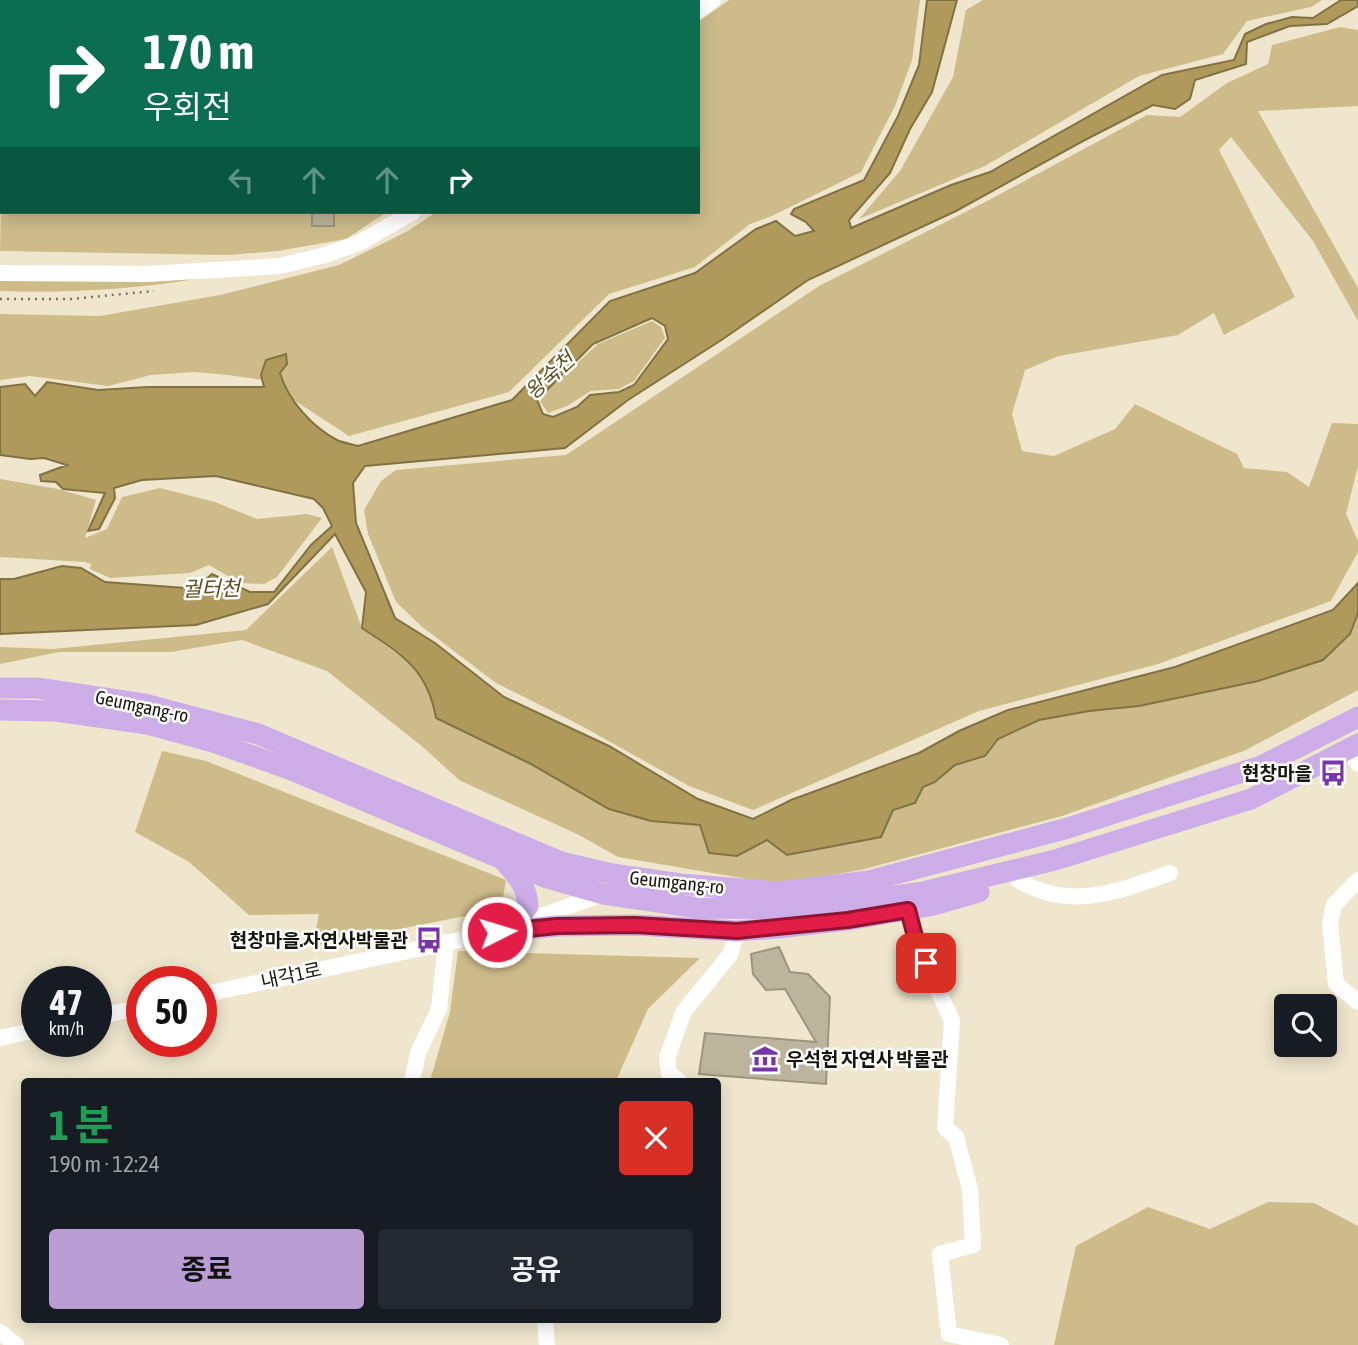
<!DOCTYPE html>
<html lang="ko">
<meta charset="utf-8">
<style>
:root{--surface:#171b24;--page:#242831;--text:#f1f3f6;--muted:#9ea1a6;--accent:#ba9ed3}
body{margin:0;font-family:"Asap Condensed","Noto Sans KR",sans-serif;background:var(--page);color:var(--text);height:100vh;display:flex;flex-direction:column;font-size:26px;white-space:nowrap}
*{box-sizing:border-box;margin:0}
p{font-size:23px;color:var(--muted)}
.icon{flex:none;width:38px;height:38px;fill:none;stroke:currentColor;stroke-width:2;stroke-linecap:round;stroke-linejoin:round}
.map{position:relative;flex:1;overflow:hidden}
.side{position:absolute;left:21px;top:1078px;width:700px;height:245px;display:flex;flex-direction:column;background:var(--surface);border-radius:7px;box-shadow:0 4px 18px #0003}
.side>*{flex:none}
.banner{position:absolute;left:0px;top:0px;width:700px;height:214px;box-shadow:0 4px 18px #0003;background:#0b6e4f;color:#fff;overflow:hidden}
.buttons{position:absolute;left:1274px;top:994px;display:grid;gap:14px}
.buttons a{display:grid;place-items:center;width:63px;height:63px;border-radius:7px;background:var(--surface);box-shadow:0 4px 18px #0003;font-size:35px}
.speed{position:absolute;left:21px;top:966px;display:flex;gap:14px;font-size:35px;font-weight:700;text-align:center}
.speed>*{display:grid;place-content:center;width:91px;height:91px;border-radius:50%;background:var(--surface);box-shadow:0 4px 18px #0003;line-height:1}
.speed small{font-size:18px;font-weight:400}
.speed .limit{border:10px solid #d22;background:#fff;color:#111}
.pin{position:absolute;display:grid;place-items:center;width:60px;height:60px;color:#fff;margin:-30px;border-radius:14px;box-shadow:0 4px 10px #0006}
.me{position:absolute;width:77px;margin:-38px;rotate:85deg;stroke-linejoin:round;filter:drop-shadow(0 0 5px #0008)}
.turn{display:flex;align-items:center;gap:24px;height:147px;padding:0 28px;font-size:32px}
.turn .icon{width:91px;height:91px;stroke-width:2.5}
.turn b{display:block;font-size:49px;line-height:60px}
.lanes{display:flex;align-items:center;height:66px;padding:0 28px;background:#0003;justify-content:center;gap:35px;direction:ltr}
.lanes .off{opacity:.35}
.round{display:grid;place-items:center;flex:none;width:74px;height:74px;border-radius:7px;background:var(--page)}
.head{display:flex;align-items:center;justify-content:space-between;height:119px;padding:0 28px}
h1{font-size:42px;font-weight:700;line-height:52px;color:#1e9e55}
.primary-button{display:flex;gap:14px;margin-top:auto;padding:14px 28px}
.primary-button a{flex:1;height:80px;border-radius:7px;background:var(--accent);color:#111;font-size:28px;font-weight:700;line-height:80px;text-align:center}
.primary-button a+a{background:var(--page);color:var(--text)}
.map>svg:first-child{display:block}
</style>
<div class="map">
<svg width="1358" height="1345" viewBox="0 0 1358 1345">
<rect width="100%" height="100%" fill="#efe6cd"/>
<path fill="#cdbc8a" d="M0 0H251L2 2 0 63Z
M729 0H920L912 60 895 106 861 172 772 216 750 224 695 267 609 294 509 392 349 436 263 380 228 375 195 372 151 375 108 386 30 376 0 380V314L100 316 220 295 339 265 408 231 436 212H698V22Z
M983 0H1322L1311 7 1247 21 1223 54 1139 76 985 166 859 219 900 171 953 77 966 10Z
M1340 27 1358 30V106L1258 111 1358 288V321L1313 241 1231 137 1219 150 1295 297 1224 335 1214 313 1178 335 1059 356 1025 370 1012 414 1022 451 1054 456 1115 429 1135 404 1237 454 1244 468 1287 472 1309 487 1332 423 1358 424V466L1346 514 1358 541V552L1331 601 1158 664 979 711 753 810 689 786 580 725 496 683 421 626 396 602 368 534 364 510 381 481 396 470 566 455 819 286 989 200 1147 115 1180 117 1227 83 1268 64 1272 45Z
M2 140V212H387L346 239 278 251 228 255 0 251Z
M200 278C134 290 67 293 0 291V280Z
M652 321 661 327 665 338 634 381 619 389 591 391 567 406 548 413 540 402 548 390 598 344Z
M0 479 58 489 96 500 85 538 107 529 122 497 160 488 215 502 257 519 307 514 322 518 277 577 264 584 240 583 209 565 190 573 110 578 90 569 91 564 85 562 0 557Z
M332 547 362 628 417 669 432 696 436 718 529 763 609 809 651 821 700 825 737 856 767 840 915 803 923 787 935 782 955 765 985 756 998 739 1039 720 1089 711 1139 706 1258 681 1358 613V690L1246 750 1062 816 861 870 777 884 618 857 579 835 459 780 424 748 327 671 242 640 171 652H59L0 664V647L53 649 246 630Z
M162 751 206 761 506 880 501 909 313 946 319 914 249 915 189 862 135 832Z
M458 951 700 958 648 1009 616 1081H430L450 1012Z
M1268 1202 1314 1203 1358 1226V1345H1054L1076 1246 1148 1207 1210 1229Z"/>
<path fill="#af9a5b" stroke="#827243" stroke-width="2" fill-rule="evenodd" d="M927 0H957L932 92 910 129 890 173 849 220 851 228 951 185 990 172 1162 75 1234 60 1245 34 1266 24 1292 17 1313 18 1341 0H1358V6L1327 24 1290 26 1247 42 1246 64 1195 80 1190 99 1175 109 1153 105 1083 141 956 211 808 280 723 339 628 400 565 448 365 466 353 483 356 523 395 618 435 643 504 697 609 746 698 799 753 819 791 800 919 753 959 731 1008 710 1175 667 1333 610 1358 583V613L1350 634 1323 660 1258 681 1139 706 1089 711 1039 720 998 739 985 756 955 765 935 782 923 787 915 803 893 810 881 837 787 855 767 840 737 856 709 853 700 825 651 821 609 809 529 763 436 718C427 668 402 655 362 628L366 592 335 534 268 604 196 625 0 634V579H14L62 566 81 568 105 582 186 588 203 582 212 574 250 592H274L311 545 332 526 323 508 314 499 216 476 142 480 114 488 115 498 99 529 88 531 105 493 63 489 56 482 41 481 40 475 67 465 44 458 30 459 0 455V387L25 384 35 396 47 382 98 390 148 387H264L261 375 266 360 286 354 287 364 280 373C288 400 312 427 337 440 343 443 352 444 358 446L512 400 610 301 695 273 756 229 776 221 795 236 814 231 806 222 791 214 794 209 864 180 898 116 919 65ZM652 318 665 326 668 339 634 385 619 392 590 395 577 407 553 417 543 414 537 400 593 344Z"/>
<path fill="#bcb49c" stroke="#9d957d" stroke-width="2" d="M312 212H334V226H312Z
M779 947 790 972 808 974 830 997 826 1084 699 1074 705 1033 816 1042 785 989 766 990 753 974 751 954Z"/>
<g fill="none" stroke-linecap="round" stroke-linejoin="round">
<path stroke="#cfc7b0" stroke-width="16" stroke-dasharray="16 8" stroke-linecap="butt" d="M368 0 369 2"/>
<path stroke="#7a7464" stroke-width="2.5" stroke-dasharray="2 5" stroke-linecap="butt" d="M0 299H71L154 291"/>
<path stroke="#fff" stroke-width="16" d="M698 11 713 0
M0 273 147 274 280 266 325 255 359 243 413 212
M1350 749 1358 764
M1018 880C1070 911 1117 892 1170 873
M1358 880 1334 905 1330 923 1336 984 1358 1002
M908 910 917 944 952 1021 945 1128 956 1137 970 1189 973 1245 940 1254 949 1334 1001 1345
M201 995 497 932 603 894 604 892
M96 1017 142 1007
M0 1038 37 1030
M412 1082 418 1053 439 1009 446 942
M680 1082 669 1073 667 1058 684 1011 730 955 737 931
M545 1320 547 1345
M0 1332 16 1345"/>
<path stroke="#ccade8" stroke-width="21" d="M0 688H37L144 704 258 734 561 862 612 874 681 884 778 892 869 881 1068 828 1261 766 1358 717
M0 710 56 711 147 724 216 743 292 770 547 878 603 894 699 908 811 909 923 892 1055 860 1251 799 1358 744
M498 930 518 918 528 906C527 886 517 876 505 862
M497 932 557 926 635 925 737 931 778 928 848 920 934 905 979 892"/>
<path stroke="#aa77d9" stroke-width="23" d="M320 2 326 0
M381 2 386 0
M0 82H2
M0 104H2"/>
</g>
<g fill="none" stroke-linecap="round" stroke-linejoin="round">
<g stroke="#92132f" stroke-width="18">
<path id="route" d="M497 932 557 926 635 925 737 931 848 920 908 910 917 944 926 963"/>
</g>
<use href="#route" stroke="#e11d48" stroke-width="12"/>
</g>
<defs>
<g id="bus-bare" transform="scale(2.1)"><path d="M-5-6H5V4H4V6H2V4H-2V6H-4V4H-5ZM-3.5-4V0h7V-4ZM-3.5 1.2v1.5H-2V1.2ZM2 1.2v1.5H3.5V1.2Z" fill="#7735a9" stroke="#fff" stroke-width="2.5" paint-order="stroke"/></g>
<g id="museum-bare" transform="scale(2.1)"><path d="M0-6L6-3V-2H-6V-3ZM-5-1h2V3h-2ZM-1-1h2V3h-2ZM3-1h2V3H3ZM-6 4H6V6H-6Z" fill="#7735a9" stroke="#fff" stroke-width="2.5" paint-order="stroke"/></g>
</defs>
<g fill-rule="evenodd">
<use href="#bus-bare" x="1333" y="773"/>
<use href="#bus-bare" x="429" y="940"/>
<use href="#museum-bare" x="765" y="1059"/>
</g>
<g text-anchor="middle" stroke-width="5" stroke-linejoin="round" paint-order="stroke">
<g font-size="19" fill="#18150c" stroke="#fff">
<text transform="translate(142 706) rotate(12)" y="7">Geumgang-ro</text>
<text transform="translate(677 882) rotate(6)" y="7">Geumgang-ro</text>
<text transform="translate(291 975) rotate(-12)" y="7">내각1로</text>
</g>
<g font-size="19" font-weight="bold" fill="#18150c" stroke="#fff" text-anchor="end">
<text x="1312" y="780">현창마을</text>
<text x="408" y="947">현창마을.자연사박물관</text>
<text x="786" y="1066" text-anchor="start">우석헌 자연사 박물관</text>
</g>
<g font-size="21" font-style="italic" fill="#5e4f1e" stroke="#fff">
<text transform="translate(550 376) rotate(-42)" y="7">왕숙천</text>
<text transform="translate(211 589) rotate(-1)" y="7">궐터천</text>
</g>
</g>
</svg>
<div class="buttons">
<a><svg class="icon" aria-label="search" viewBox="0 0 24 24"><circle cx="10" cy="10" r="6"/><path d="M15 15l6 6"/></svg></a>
</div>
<div class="speed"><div>47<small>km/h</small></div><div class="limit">50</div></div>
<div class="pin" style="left:926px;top:963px;background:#d93025"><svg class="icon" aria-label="arrive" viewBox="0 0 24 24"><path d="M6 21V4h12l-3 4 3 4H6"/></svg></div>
<svg class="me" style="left:497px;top:932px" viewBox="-20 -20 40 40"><circle r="17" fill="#e11d48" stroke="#fff" stroke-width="3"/><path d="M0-11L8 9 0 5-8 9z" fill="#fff"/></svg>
<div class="banner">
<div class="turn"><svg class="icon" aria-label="right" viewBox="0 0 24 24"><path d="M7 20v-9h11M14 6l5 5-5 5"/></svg><div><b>170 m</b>우회전</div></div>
<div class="lanes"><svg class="icon off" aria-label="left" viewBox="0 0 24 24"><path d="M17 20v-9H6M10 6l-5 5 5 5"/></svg><svg class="icon off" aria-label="ahead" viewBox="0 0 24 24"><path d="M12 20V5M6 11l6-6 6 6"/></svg><svg class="icon off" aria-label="ahead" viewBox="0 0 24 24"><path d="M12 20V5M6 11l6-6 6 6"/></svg><svg class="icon" aria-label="right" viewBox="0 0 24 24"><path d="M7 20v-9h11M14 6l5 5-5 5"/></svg></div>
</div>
<section class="side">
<div class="head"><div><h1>1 분</h1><p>190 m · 12:24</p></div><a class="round" style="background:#d93025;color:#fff"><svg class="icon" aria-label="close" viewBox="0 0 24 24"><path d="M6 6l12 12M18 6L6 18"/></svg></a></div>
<div class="primary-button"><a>종료</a><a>공유</a></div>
</section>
</div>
